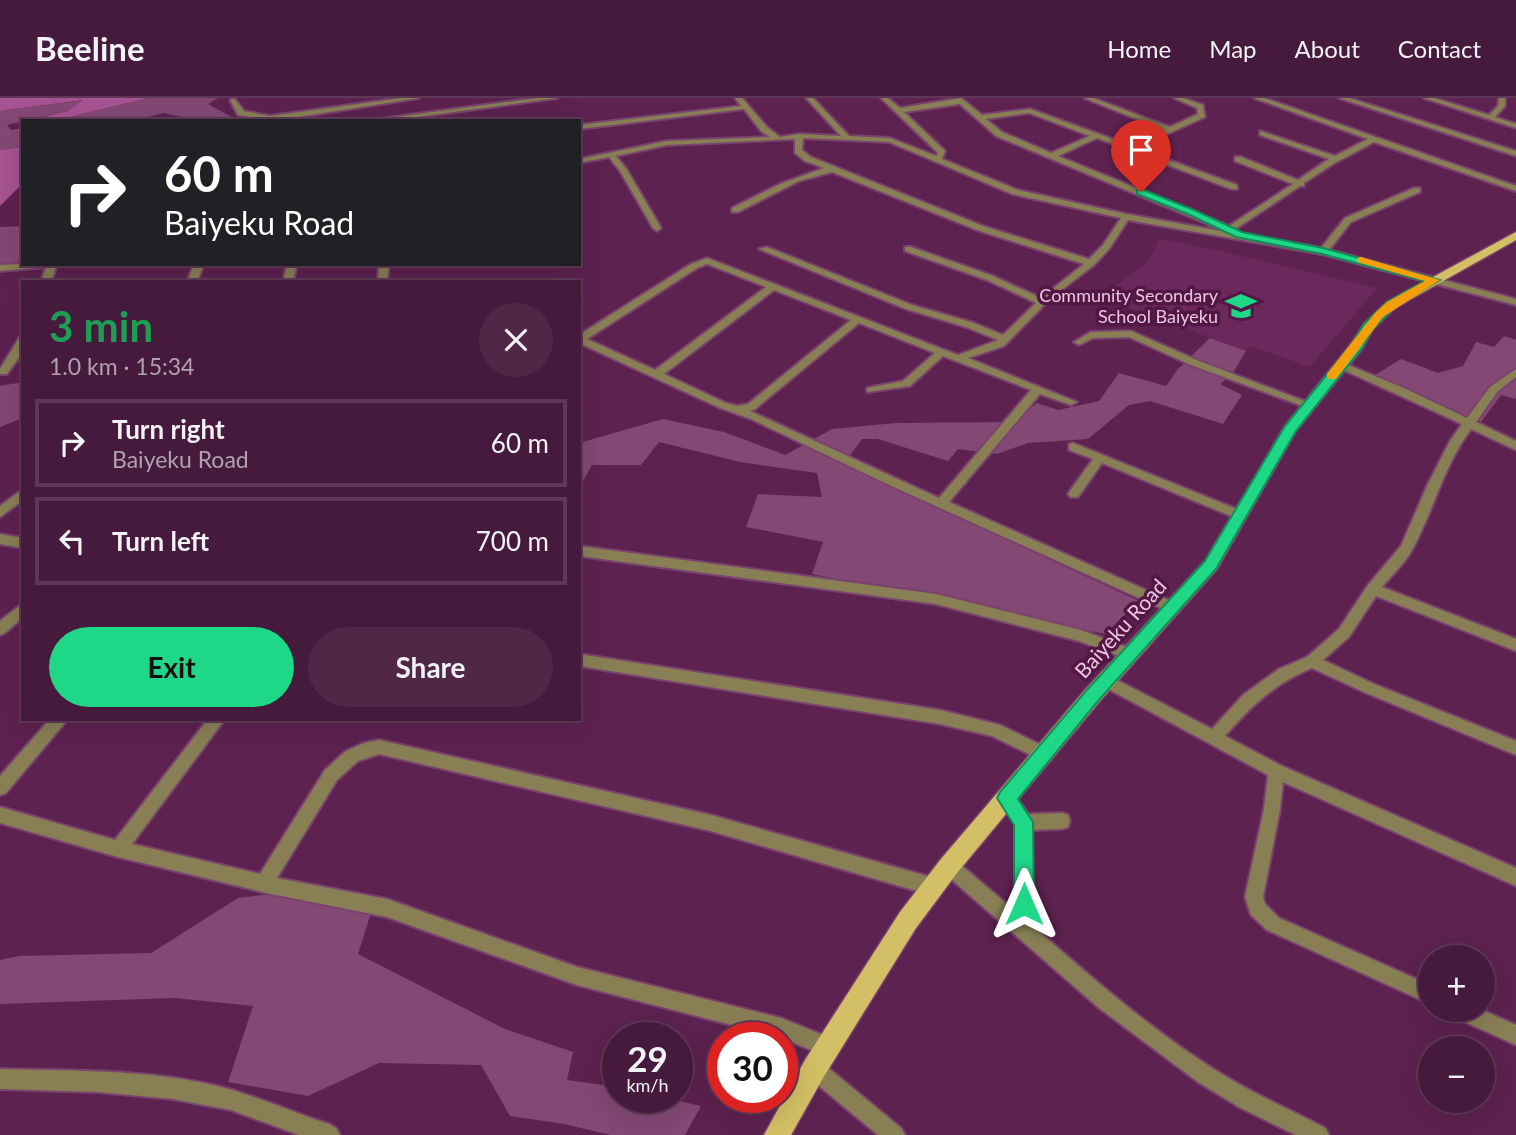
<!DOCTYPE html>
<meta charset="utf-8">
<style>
:root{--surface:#461a3c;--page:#502747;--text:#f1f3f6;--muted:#b0a1af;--line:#5e3856;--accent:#1ed888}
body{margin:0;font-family:Lato,sans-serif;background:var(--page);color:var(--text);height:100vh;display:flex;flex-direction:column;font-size:26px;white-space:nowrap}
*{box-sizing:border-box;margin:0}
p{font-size:23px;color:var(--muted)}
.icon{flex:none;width:38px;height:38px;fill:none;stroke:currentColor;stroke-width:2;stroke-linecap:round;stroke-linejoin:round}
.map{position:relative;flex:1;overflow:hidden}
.sheet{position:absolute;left:21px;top:182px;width:560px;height:441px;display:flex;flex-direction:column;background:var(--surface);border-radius:0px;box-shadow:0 7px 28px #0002,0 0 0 2px var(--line)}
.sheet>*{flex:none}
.banner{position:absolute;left:21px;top:21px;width:560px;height:147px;border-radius:0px;box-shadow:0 7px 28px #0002,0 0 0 2px var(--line);background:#202124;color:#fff;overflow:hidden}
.fabs{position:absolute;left:1418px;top:847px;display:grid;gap:14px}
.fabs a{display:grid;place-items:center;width:77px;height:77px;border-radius:50%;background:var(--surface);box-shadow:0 7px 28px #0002,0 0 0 2px var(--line);font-size:35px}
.speed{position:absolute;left:602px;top:924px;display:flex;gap:14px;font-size:35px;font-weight:700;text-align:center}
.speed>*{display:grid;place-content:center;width:91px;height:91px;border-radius:50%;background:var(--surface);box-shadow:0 7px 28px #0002,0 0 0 2px var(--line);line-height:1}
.speed small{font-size:18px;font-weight:400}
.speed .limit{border:10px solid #d22;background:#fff;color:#111}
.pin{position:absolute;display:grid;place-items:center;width:60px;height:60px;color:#fff;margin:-72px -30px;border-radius:50% 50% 50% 0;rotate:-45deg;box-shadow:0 0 7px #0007}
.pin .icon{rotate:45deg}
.me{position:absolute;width:77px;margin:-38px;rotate:0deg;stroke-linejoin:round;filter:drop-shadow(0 0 5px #0008)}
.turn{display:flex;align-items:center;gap:24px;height:147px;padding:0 28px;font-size:32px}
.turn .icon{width:91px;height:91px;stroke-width:2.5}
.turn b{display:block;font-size:49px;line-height:60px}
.round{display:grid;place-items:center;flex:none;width:74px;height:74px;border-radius:37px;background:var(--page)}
.summary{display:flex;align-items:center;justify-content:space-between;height:119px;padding:0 28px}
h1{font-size:42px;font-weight:700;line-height:52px;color:#1e9e55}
.primary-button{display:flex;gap:14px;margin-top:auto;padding:14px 28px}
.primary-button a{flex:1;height:80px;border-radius:42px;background:var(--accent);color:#111;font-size:28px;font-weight:700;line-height:80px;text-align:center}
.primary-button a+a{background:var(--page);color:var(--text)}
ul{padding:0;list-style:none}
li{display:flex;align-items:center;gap:21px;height:88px;margin:0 14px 10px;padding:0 14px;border:4px solid var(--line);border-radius:0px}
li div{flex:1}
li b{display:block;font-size:26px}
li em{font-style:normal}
header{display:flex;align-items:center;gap:42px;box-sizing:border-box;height:98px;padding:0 35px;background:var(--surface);border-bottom:2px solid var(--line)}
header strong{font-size:33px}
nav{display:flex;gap:38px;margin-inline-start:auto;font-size:24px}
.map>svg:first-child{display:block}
</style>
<header>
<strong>Beeline</strong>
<nav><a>Home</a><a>Map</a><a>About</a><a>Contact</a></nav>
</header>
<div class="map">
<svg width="1516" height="1037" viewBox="0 0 1516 1037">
<rect width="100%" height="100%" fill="#5d2250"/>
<path fill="#6a285c" d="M1159 141 1212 151 1377 190 1310 269 1250 248 1246 253 1107 202 1104 196 1143 168 1151 159Z"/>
<path fill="#844875" d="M148 0H218L208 6 239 23H202L163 15 133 23H53Z
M85 2 68 13 7 27 11 32 23 30V49L0 52V13Z
M23 128V154L16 167H0V129Z
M1504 238 1516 242V301L1501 297 1481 324 1372 279 1401 261 1438 275 1463 268 1476 244 1494 249Z
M1210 240 1246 253 1233 275 1220 286 1242 297 1223 326 1150 303 1129 307 1088 341 1028 345 997 356 958 351 948 363 878 341H862L844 366 1139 503 1105 536 812 476 823 444 746 429 758 396 822 399 817 375 740 364 659 344 641 367H592L579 390V345L663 321 724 334 785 357 832 331 896 325 1013 324 1037 305 1058 312 1099 303 1119 275 1166 288 1178 271Z
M23 284V320L0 329V288Z
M317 790 376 799 358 856 505 931 573 954 567 982 618 989V999H662L701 1008 685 1037H611L564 1026 510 1018 481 967 379 965 308 998 228 984 253 908 174 900 0 906V862L19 858 151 855 238 800Z"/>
<path fill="#a65392" d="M0 0H148L53 23H27L68 13 83 2 0 13Z
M23 49V85L0 108V52Z"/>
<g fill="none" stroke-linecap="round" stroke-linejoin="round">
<g stroke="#79436d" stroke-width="4">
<path id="minor" d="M234 0 244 13 270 18 401 0H419L292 20 270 22 238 17 230 2Z
M537 0H557L388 23H365Z
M735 0H742L767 29 780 39 799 36 841 38 806 0H813L849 38 890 40 936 58 938 55 934 51 881 0H888L900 10 961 0 982 17 1030 11 1129 47 1164 32 1084 0H1093L1170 29 1198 16 1197 10 1174 0H1183L1203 7 1205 19 1136 50 1237 87V91H1231L1097 40 1058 58 1229 128 1293 86 1235 63V59H1241L1298 82 1329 61 1260 37V33L1335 58 1368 41 1254 0H1264L1516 88V93L1374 44 1333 66 1304 85V88H1300L1231 134 1321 150 1345 120 1414 90H1420V94L1351 124 1329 152 1516 201V207L1322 156 1128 122 1109 151 1094 167 1051 200 1004 248 968 260 1077 304 1071 307 1040 296 949 404 1175 505 1177 509 1175 513 1170 514 887 386 751 321 718 309 579 245V237L691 166 707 160 958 257 998 242 966 229 906 211 759 151 767 149 912 207 974 225 1003 237 1036 205 987 182 905 153V149H911L993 178 1041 200 1084 166 977 132 832 74 799 83 738 114H732V110L780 86 824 70 805 63 795 55V41L667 47 616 58 627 72 661 130 657 133 653 130 620 73 609 59 579 65V61L667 43 770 39 761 33 744 11 579 31V27L741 8ZM960 6 996 38 1227 134 1126 116 1018 92 942 61 945 53 904 14ZM1029 15 1090 38 1051 55 1002 34 986 21ZM803 40 889 44 1012 96 1121 120 1103 147 1089 161 983 128 811 59 802 52ZM707 166 766 189 655 272 587 241 697 170ZM774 192 851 222 748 306 737 308 726 305 664 276ZM859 225 935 255 903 283 867 290V294L910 288 943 258 1031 292 939 400 750 313 755 311Z
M1339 0H1349L1516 53V58Z
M1424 0H1434L1489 17 1498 8 1499 0H1505V8L1495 19 1516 26V30Z
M23 166H60L56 169 51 184H41L46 169 0 173V167Z
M194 166H204L197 184H187Z
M287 166H297L293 184H283Z
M379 166H389L387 184 378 183Z
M1131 233 1199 263 1315 307 1309 310 1305 309 1191 267 1129 239 1093 240 1079 247 1074 244 1091 234Z
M23 239V254L7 276H0V271L19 240Z
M1341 264 1404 290 1467 320 1490 289 1516 271V279L1498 293 1476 324 1516 343V352L1471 331C1444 367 1434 411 1413 450 1406 464 1392 477 1382 489L1516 541V553L1376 498 1349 539 1323 562 1374 586 1516 643V657L1364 594 1312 570C1274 586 1252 607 1225 638L1282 668 1516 770V788L1283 684 1280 711 1263 799 1265 806 1279 820 1430 887V906L1267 832 1251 817 1245 799 1264 711 1268 677 1101 587 1099 583 1101 579 1106 577 1111 579 1212 631 1243 597 1279 571 1307 559 1339 531 1368 487 1401 448 1428 386 1450 343 1462 326 1337 269V265Z
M1073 345 1244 414 1246 417 1244 420H1236L1102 365 1078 399H1070L1068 396 1070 393 1093 361 1069 352V346Z
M23 391V402L0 419V408Z
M0 436 23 440V450L0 446Z
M579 448 936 496 1081 532 1135 552 1137 556 1135 560 1130 562 1079 543 936 506 579 458Z
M23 505V519L5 535 0 537V523Z
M579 556 940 612 1000 627 1051 652 1053 657 1051 662 1045 664 992 638 940 626 579 568Z
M50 621H68L6 695 0 697V678Z
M208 621H225L132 746 260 776 325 672 346 653 364 645 379 642 711 717 934 780 940 783 943 789 940 795 934 798 711 733 379 656 358 663 337 682 277 780 387 801 577 869 781 920 835 942 838 949 835 956 828 959 782 940 577 887 387 819 271 796 118 759 0 725V709L115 742Z
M1007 692 1013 695 1028 716 1062 715 1068 717 1070 723 1068 729 1062 731 1032 732 1033 806 1027 823C1090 878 1154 935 1225 978 1257 998 1292 1012 1325 1030L1329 1037H1296L1239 1009 1198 984 1099 910 943 774 940 768 943 762 949 760 955 762 1013 811 1015 806 1016 726 999 700 1001 695Z
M1451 912H1482L1516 927V947L1454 919Z
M814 961 821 964 901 1030 905 1037H878L807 978 804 971 807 964Z
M0 971C70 973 144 971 213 987 253 996 290 1014 329 1026L336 1030 340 1037H299L231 1012 173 1001 98 994 0 991Z"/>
</g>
<g stroke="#79436d" stroke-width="3">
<path id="major" d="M1516 134V142L1395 210 1373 231 1362 251 1296 333 1217 471 1099 604 957 775 916 830 823 980 791 1037H764L805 962 900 814 941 761 1085 592 1205 463 1285 328 1351 246 1364 226 1387 204Z"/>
</g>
<use href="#minor" fill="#887f55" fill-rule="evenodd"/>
<use href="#major" fill="#d3bf65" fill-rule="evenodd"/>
</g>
<path fill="#1ed888" stroke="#148c58" stroke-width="2" d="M1137 92H1144L1194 112 1242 134 1323 150 1440 182 1395 209 1373 231 1362 250 1296 333 1216 471 1098 603 1018 701 1033 724 1034 806 1031 813 1024 816 1017 813 1014 806V727L997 700 1000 694 1086 593 1205 463 1285 328 1352 246 1364 226 1387 204 1425 183 1322 156 1236 139 1188 116 1137 96Z"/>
<path fill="#f59e0b" d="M1361 159 1440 182 1383 219 1336 281H1327V276L1375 215 1387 204 1425 183 1357 164V160Z"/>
<defs>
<g id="school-bare" transform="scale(2.415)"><path d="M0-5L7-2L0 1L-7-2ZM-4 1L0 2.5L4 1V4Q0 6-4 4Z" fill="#1ed888" stroke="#521745" stroke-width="2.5" paint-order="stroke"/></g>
</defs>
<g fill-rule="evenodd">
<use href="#school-bare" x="1241" y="208"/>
</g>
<g text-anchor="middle" stroke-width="7" stroke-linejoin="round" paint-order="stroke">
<g font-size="18" fill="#eac6df" stroke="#521745" text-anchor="end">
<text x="1218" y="204">Community Secondary<tspan x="1218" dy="21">School Baiyeku</tspan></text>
</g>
<g font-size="21" fill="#eac6df" stroke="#521745">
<text transform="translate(1121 531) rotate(-48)" y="7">Baiyeku Road</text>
</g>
</g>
</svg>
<div class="fabs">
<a>+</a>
<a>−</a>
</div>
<div class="speed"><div>29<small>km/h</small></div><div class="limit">30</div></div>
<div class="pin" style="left:1141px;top:94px;background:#d93025"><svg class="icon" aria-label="arrive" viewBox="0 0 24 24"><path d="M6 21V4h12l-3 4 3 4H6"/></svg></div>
<svg class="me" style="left:1024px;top:806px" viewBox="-20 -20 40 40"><path d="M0-17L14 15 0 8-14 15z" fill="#1ed888" stroke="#fff" stroke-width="4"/></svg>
<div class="banner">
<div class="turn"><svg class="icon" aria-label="right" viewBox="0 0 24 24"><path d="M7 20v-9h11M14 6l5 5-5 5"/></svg><div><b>60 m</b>Baiyeku Road</div></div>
</div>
<section class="sheet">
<div class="summary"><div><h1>3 min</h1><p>1.0 km · 15:34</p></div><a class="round"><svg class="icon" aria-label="close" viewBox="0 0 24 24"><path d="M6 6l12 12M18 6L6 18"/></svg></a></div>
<ul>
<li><svg class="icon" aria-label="right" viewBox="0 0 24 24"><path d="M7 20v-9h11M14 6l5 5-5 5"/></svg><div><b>Turn right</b><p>Baiyeku Road</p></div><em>60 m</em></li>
<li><svg class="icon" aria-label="left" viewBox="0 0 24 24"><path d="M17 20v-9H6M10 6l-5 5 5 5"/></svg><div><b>Turn left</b></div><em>700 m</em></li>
</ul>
<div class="primary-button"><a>Exit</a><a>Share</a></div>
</section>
</div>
